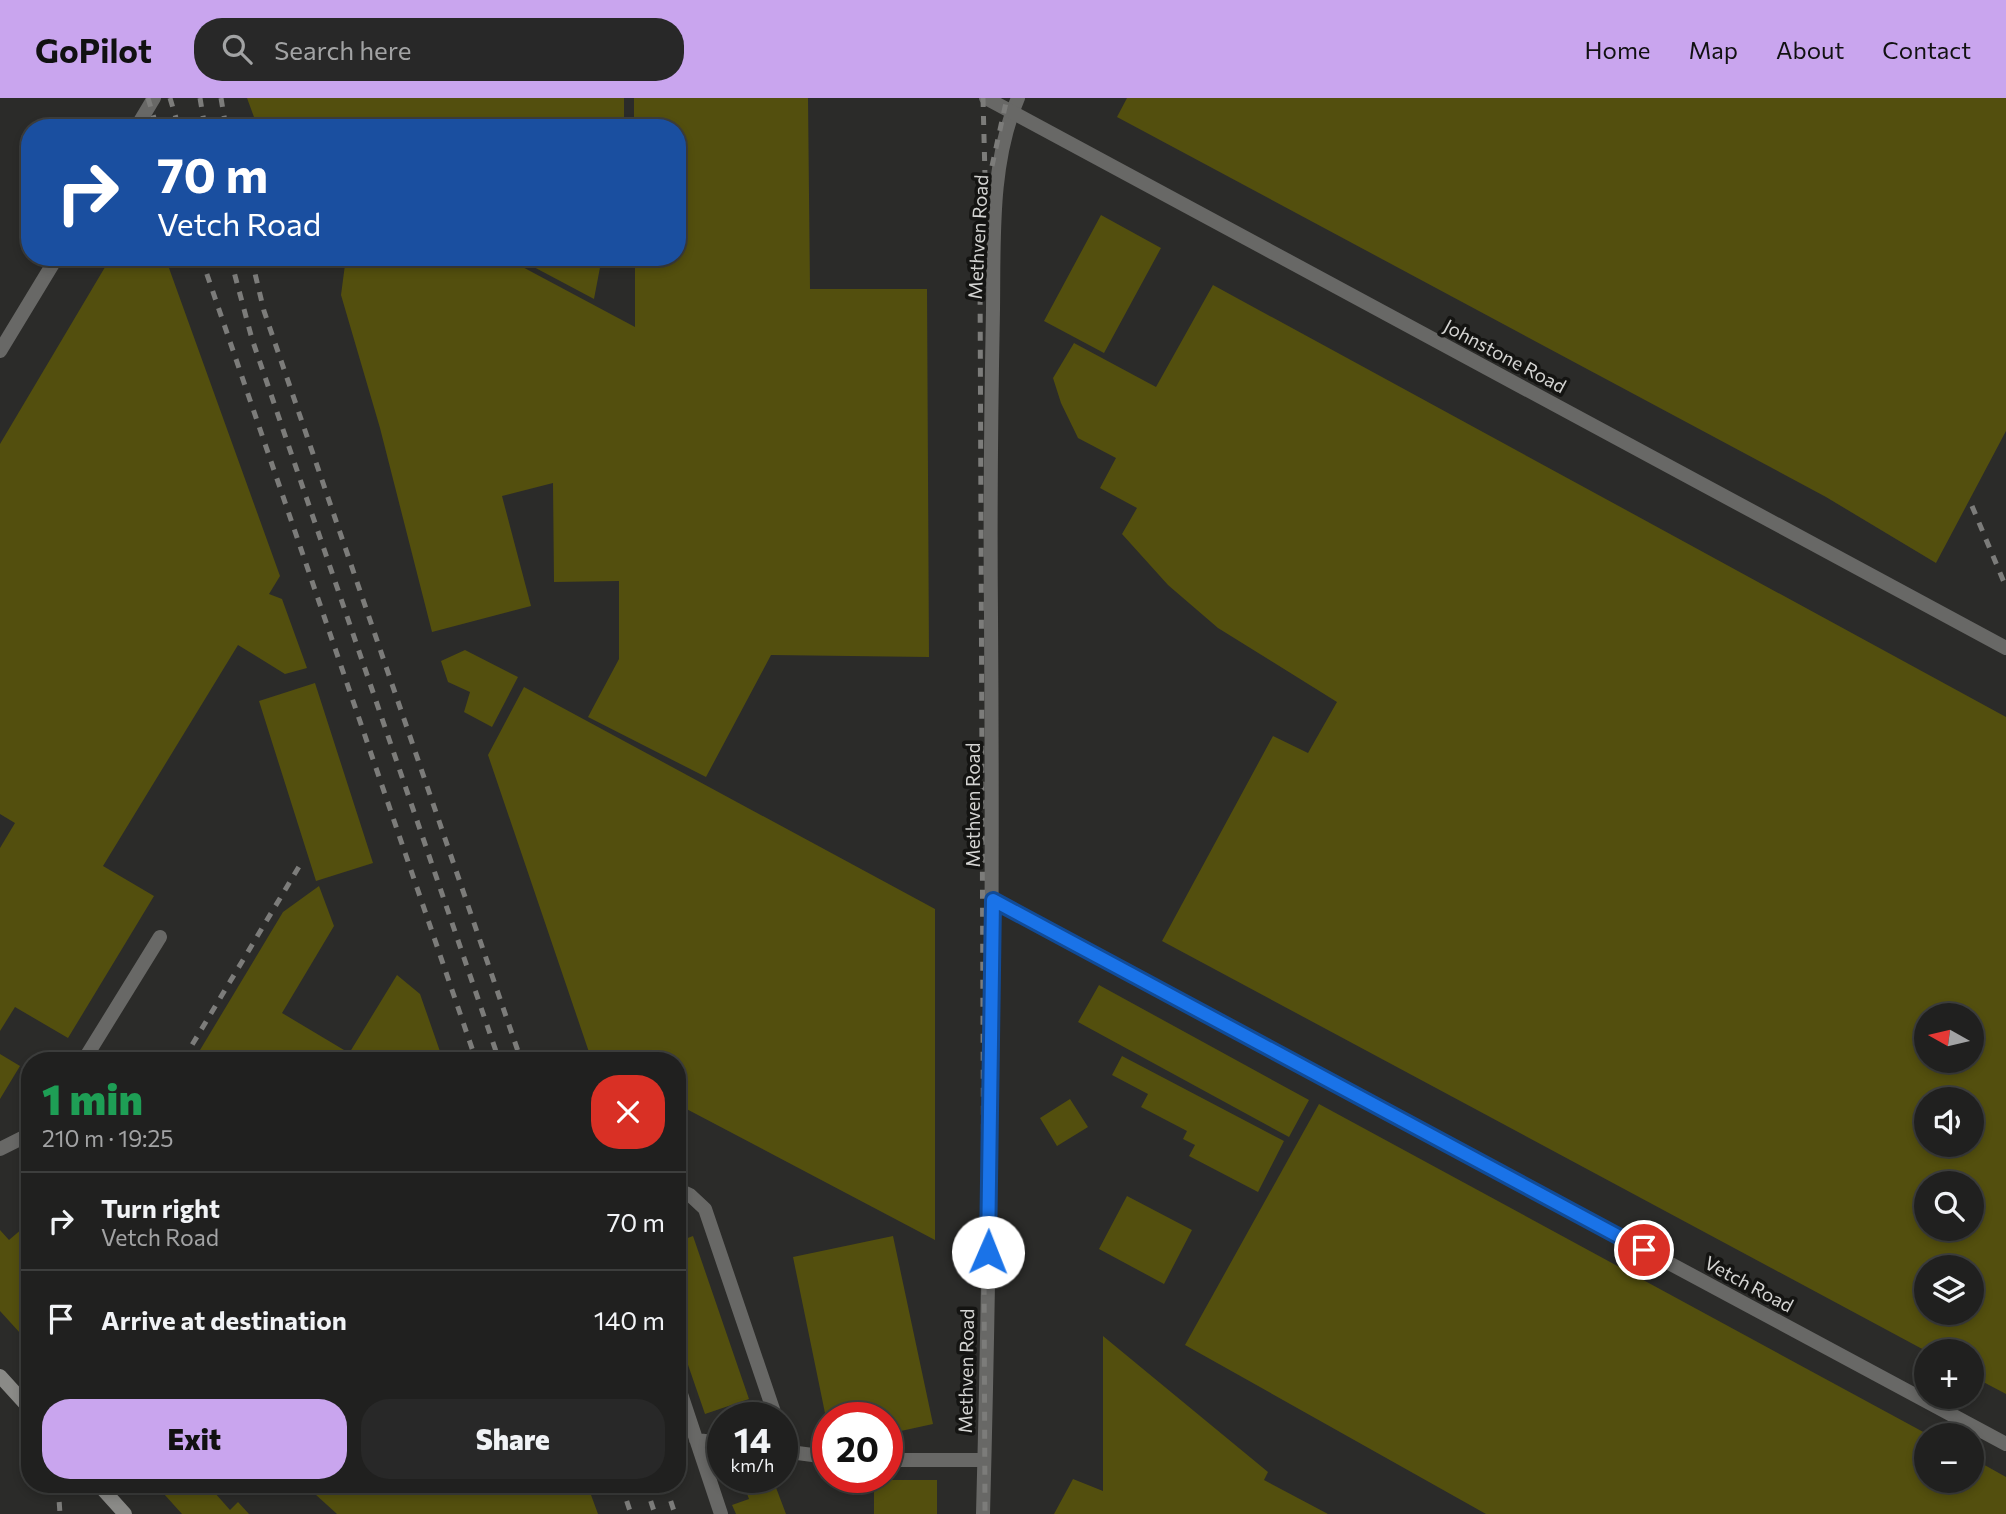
<!DOCTYPE html>
<meta charset="utf-8">
<style>
:root{--surface:#20201f;--page:#282828;--text:#f1f3f6;--muted:#a2a3a4;--line:#3d3e3d;--accent:#c9a5ee}
body{margin:0;font-family:Commissioner,sans-serif;background:var(--page);color:var(--text);height:100vh;display:flex;flex-direction:column;font-size:26px;white-space:nowrap}
*{box-sizing:border-box;margin:0}
p{font-size:23px;color:var(--muted)}
.icon{flex:none;width:38px;height:38px;fill:none;stroke:currentColor;stroke-width:2;stroke-linecap:round;stroke-linejoin:round}
.map{position:relative;flex:1;overflow:hidden}
.panel{position:absolute;left:21px;top:954px;width:665px;height:441px;display:flex;flex-direction:column;background:var(--surface);border-radius:28px;box-shadow:0 4px 10px #0003,0 0 0 2px var(--line)}
.panel>*{flex:none}
.top-card{position:absolute;left:21px;top:21px;width:665px;height:147px;border-radius:28px;box-shadow:0 4px 10px #0003,0 0 0 2px var(--line);background:#1a4fa0;color:#fff;overflow:hidden}
.needle{width:46px;rotate:278deg}
.controls{position:absolute;left:1914px;top:905px;display:grid;gap:14px}
.controls a{display:grid;place-items:center;width:70px;height:70px;border-radius:50%;background:var(--surface);box-shadow:0 4px 10px #0003,0 0 0 2px var(--line);font-size:35px}
.speed{position:absolute;left:707px;top:1304px;display:flex;gap:14px;font-size:35px;font-weight:700;text-align:center}
.speed>*{display:grid;place-content:center;width:91px;height:91px;border-radius:50%;background:var(--surface);box-shadow:0 4px 10px #0003,0 0 0 2px var(--line);line-height:1}
.speed small{font-size:18px;font-weight:400}
.speed .limit{border:10px solid #d22;background:#fff;color:#111}
.pin{position:absolute;display:grid;place-items:center;width:60px;height:60px;color:#fff;margin:-30px;border:4px solid #fff;border-radius:50%;box-shadow:0 2px 7px #0007}
.me{position:absolute;width:77px;margin:-38px;rotate:1deg;stroke-linejoin:round;filter:drop-shadow(0 0 5px #0008)}
.turn{display:flex;align-items:center;gap:24px;height:147px;padding:0 21px;font-size:32px}
.turn .icon{width:91px;height:91px;stroke-width:2.5}
.turn b{display:block;font-size:49px;line-height:60px}
.round{display:grid;place-items:center;flex:none;width:74px;height:74px;border-radius:28px;background:var(--page)}
.head{display:flex;align-items:center;justify-content:space-between;height:119px;padding:0 21px}
h1{font-size:42px;font-weight:800;line-height:52px;color:#1e9e55}
.cta{display:flex;gap:14px;margin-top:auto;padding:14px 21px}
.cta a{flex:1;height:80px;border-radius:28px;background:var(--accent);color:#111;font-size:28px;font-weight:800;line-height:80px;text-align:center}
.cta a+a{background:var(--page);color:var(--text)}
ul{padding:0;list-style:none}
li{display:flex;align-items:center;gap:21px;height:98px;padding:0 21px;border-top:2px solid var(--line)}
li div{flex:1}
li b{display:block;font-size:26px}
li em{font-style:normal}
header{display:flex;align-items:center;gap:42px;box-sizing:border-box;height:98px;padding:0 35px;background:var(--accent);color:#111}
header strong{font-size:33px}
nav{display:flex;gap:38px;margin-inline-start:auto;font-size:24px}
.search{width:490px;height:63px;background:var(--page);display:flex;align-items:center;gap:18px;box-sizing:border-box;padding:0 24px;border-radius:28px;color:var(--muted);font-size:26px}
.map>svg:first-child{display:block}
</style>
<header>
<strong>GoPilot</strong>
<div class="search"><svg class="icon" aria-label="search" viewBox="0 0 24 24"><circle cx="10" cy="10" r="6"/><path d="M15 15l6 6"/></svg>Search here</div>
<nav><a>Home</a><a>Map</a><a>About</a><a>Contact</a></nav>
</header>
<div class="map">
<svg width="2006" height="1416" viewBox="0 0 2006 1416">
<rect width="100%" height="100%" fill="#2b2b29"/>
<path fill="#534f0e" fill-rule="evenodd" d="M247 0H624V30H258Z
M634 0H808L810 191H927L929 559 771 557 706 679 588 619 619 561V483L554 484 553 385 502 398 531 508 432 534 380 330 341 197 346 159H504L635 229V159H677V30H634Z
M1127 0H2006V333L1936 465 1826 399 1117 19Z
M1101 117 1161 150 1104 255 1044 223Z
M111 159H165L280 478 269 496 282 501 307 570 285 576 238 547 103 768 154 798 68 940 15 909 0 933V750L15 725 0 716V346Z
M515 159H602L594 201Z
M1213 187 2006 619V1296L1972 1278V1253H1926L1162 843 1273 638 1308 655 1337 604 1218 530 1168 487 1122 436 1137 410 1100 390 1116 360 1078 340 1061 305 1053 280 1074 245 1156 289ZM1927 917H1972V962H1927ZM1927 1001H1972V1046H1927ZM1927 1085H1972V1130H1927ZM1927 1169H1972V1214H1927Z
M465 552 518 579 492 629 464 614 470 594 448 584 441 563Z
M315 585 373 765 316 783 259 603Z
M524 589 935 811V1142L677 1006V962H595L591 960 488 657Z
M319 788 334 828 282 915 344 952 338 962H194L283 814Z
M397 877 420 896 443 962H345Z
M1099 887 1309 1002 1289 1039 1078 924Z
M0 956 20 968 0 1001Z
M1122 958 1284 1043 1258 1094 1189 1058 1195 1047 1183 1041 1187 1033 1141 1009 1148 996 1112 977Z
M1070 1001 1088 1029 1057 1048 1040 1020Z
M1319 1006 1927 1336V1382H1972V1360L2006 1379V1416H1486L1185 1247Z
M1127 1098 1192 1132 1164 1186 1099 1151Z
M30 1124V1246L0 1213V1132L9 1142Z
M693 1138 749 1301 705 1316 677 1235V1144Z
M893 1138 933 1326 887 1336V1320H845L843 1312 825 1315 793 1159Z
M1103 1238 1268 1374 1264 1382 1328 1416H1054L1073 1381 1103 1393Z
M745 1379H772L786 1416H736L732 1407 749 1401 741 1380Z
M874 1382H937V1416H874Z
M155 1386H207L230 1412 238 1404 249 1416H182Z
M220 1386H238L228 1395Z
M304 1386H587L598 1416H337Z"/>
<g fill="none" stroke-linecap="round" stroke-linejoin="round">
<path stroke="#686866" stroke-width="14" d="M993 802 2006 1346
M84 962 160 839
M0 1051 30 1036
M677 1091 690 1097 705 1111 776 1320
M677 1284 721 1416
M696 1342 723 1345
M782 1353 828 1359
M887 1362H984
M983 1416C991 1117 993 817 991 518 990 415 991 313 993 211 994 142 990 65 1018 0"/>
<path stroke="#686866" stroke-width="14" d="M986 0 2006 550
M136 30 154 0
M0 253 57 159"/>
<path stroke="#8a8a87" stroke-width="14" d="M0 1278 30 1311
M98 1386 125 1416"/>
<path stroke="#7c7c7a" stroke-width="5" stroke-dasharray="9 9" stroke-linecap="butt" d="M148 0 157 30
M170 0 179 30
M200 0 205 30
M221 0 226 30
M983 0 985 78 980 176 985 1416
M992 68 1007 0
M201 159 476 962
M230 159 252 241 499 962
M251 159 264 213 521 962
M1972 408 2006 489
M183 962 300 767
M58 1386 60 1416
M621 1386 631 1416
M645 1386 655 1416
M665 1386 675 1416"/>
</g>
<g fill="none" stroke-linecap="round" stroke-linejoin="round">
<g stroke="#114b97" stroke-width="18">
<path id="route" d="M988 1154 993 802 1644 1152"/>
</g>
<use href="#route" stroke="#1a73e8" stroke-width="12"/>
</g>
<g text-anchor="middle" stroke-width="7" stroke-linejoin="round" paint-order="stroke">
<g font-size="19" fill="#d4d4d2" stroke="#141412">
<text transform="translate(978 139) rotate(-87)" y="7">Methven Road</text>
<text transform="translate(1505 258) rotate(28)" y="7">Johnstone Road</text>
<text transform="translate(973 707) rotate(-90)" y="7">Methven Road</text>
<text transform="translate(1749 1186) rotate(28)" y="7">Vetch Road</text>
<text transform="translate(966 1273) rotate(-89)" y="7">Methven Road</text>
</g>
</g>
</svg>
<div class="controls">
<a><svg class="needle" viewBox="-14 -14 28 28"><path d="M0-13l5 13h-10z" fill="#e53935"/><path d="M0 13l5-13h-10z" fill="#a2a3a4"/></svg></a>
<a><svg class="icon" aria-label="sound" viewBox="0 0 24 24"><path d="M4 9h4l5-4v14l-5-4H4zM17 9q2 3 0 6"/></svg></a>
<a><svg class="icon" aria-label="search" viewBox="0 0 24 24"><circle cx="10" cy="10" r="6"/><path d="M15 15l6 6"/></svg></a>
<a><svg class="icon" aria-label="layers" viewBox="0 0 24 24"><path d="M12 4l9 5-9 5-9-5zM3 14l9 5 9-5"/></svg></a>
<a>+</a>
<a>−</a>
</div>
<div class="speed"><div>14<small>km/h</small></div><div class="limit">20</div></div>
<div class="pin" style="left:1644px;top:1152px;background:#d93025"><svg class="icon" aria-label="arrive" viewBox="0 0 24 24"><path d="M6 21V4h12l-3 4 3 4H6"/></svg></div>
<svg class="me" style="left:988px;top:1154px" viewBox="-20 -20 40 40"><circle r="19" fill="#fff"/><path d="M0-13L10 11 0 6-10 11z" fill="#1a73e8"/></svg>
<div class="top-card">
<div class="turn"><svg class="icon" aria-label="right" viewBox="0 0 24 24"><path d="M7 20v-9h11M14 6l5 5-5 5"/></svg><div><b>70 m</b>Vetch Road</div></div>
</div>
<section class="panel">
<div class="head"><div><h1>1 min</h1><p>210 m · 19:25</p></div><a class="round" style="background:#d93025;color:#fff"><svg class="icon" aria-label="close" viewBox="0 0 24 24"><path d="M6 6l12 12M18 6L6 18"/></svg></a></div>
<ul>
<li><svg class="icon" aria-label="right" viewBox="0 0 24 24"><path d="M7 20v-9h11M14 6l5 5-5 5"/></svg><div><b>Turn right</b><p>Vetch Road</p></div><em>70 m</em></li>
<li><svg class="icon" aria-label="arrive" viewBox="0 0 24 24"><path d="M6 21V4h12l-3 4 3 4H6"/></svg><div><b>Arrive at destination</b></div><em>140 m</em></li>
</ul>
<div class="cta"><a>Exit</a><a>Share</a></div>
</section>
</div>
